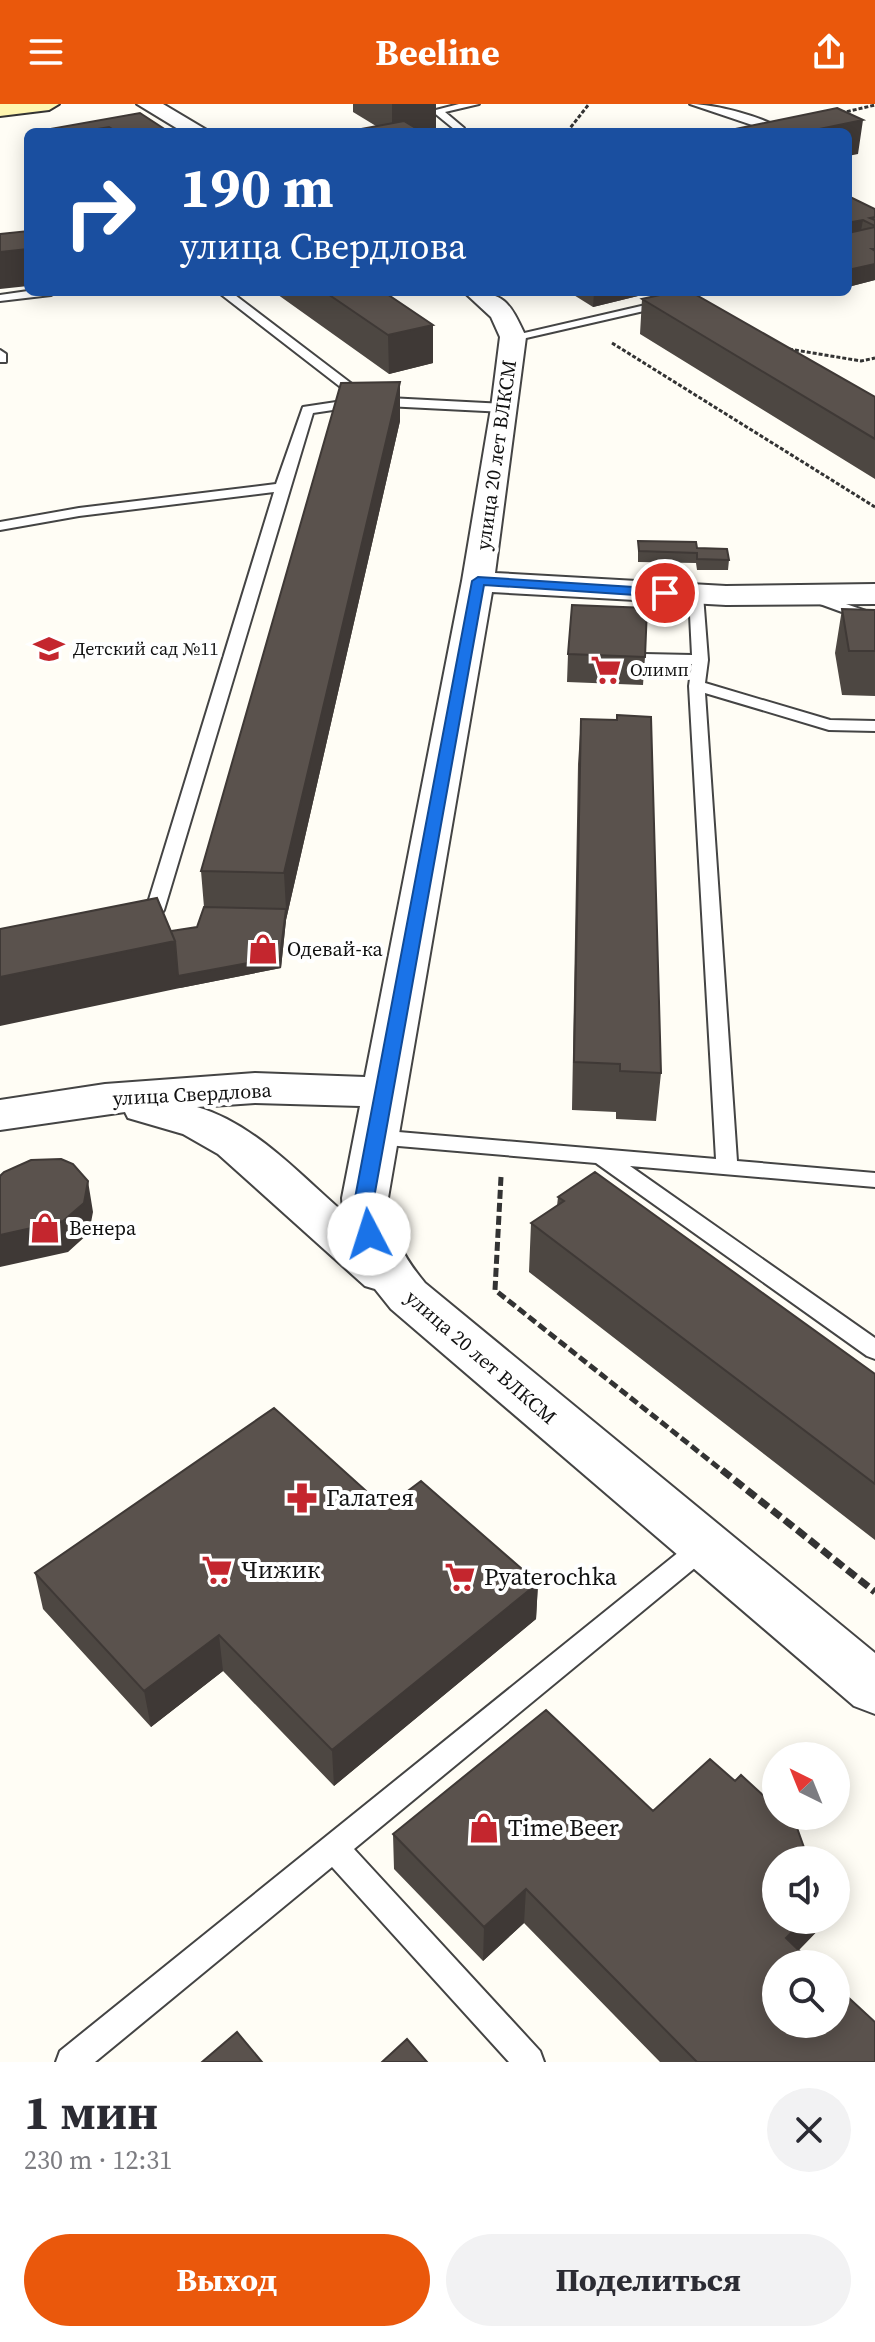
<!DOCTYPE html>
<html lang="ru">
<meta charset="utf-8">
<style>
:root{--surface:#fff;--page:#f2f2f3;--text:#2b2b33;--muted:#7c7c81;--accent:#ea580c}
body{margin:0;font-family:"Source Serif 4",serif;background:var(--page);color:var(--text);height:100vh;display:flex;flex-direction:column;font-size:30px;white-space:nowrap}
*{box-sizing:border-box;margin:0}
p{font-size:26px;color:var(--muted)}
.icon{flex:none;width:44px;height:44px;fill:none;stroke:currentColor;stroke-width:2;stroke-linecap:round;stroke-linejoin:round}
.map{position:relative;height:1958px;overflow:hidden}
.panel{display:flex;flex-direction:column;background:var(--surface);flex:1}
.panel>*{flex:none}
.guide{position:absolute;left:24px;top:24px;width:828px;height:168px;border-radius:12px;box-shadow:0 4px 20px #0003;background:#1a4fa0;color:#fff;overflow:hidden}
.needle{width:52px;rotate:317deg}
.buttons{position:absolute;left:762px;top:1638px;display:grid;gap:16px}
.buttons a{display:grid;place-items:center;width:88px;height:88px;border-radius:50%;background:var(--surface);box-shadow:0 4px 20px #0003;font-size:40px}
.pin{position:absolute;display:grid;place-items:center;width:68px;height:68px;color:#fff;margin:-34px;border:4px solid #fff;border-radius:50%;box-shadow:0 2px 8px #0007}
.me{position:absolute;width:88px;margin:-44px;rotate:355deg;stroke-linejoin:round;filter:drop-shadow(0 0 6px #0008)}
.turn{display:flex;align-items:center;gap:28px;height:168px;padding:0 24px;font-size:36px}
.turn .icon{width:104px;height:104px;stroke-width:2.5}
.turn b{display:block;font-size:56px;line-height:68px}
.round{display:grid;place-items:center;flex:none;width:84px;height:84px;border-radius:42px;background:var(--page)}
.summary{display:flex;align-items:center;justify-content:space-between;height:136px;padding:0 24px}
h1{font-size:48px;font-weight:700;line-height:60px}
.primary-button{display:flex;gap:16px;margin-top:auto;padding:16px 24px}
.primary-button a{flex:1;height:92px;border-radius:48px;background:var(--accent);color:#fff;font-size:32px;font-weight:700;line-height:92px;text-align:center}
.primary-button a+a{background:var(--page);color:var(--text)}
header{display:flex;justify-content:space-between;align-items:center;height:104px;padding:0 24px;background:var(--accent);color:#fff;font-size:36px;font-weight:700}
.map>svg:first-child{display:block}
</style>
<header><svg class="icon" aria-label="menu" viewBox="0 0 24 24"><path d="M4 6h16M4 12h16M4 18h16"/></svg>Beeline<svg class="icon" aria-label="share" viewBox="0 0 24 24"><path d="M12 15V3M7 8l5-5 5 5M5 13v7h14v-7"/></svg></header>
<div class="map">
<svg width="875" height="1958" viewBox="0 0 875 1958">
<rect width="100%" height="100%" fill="#fffdf5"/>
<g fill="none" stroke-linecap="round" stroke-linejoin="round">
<g stroke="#444" stroke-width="4">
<path id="service" d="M459 0H479L445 8 464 24 463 28H453L454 25 432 7Z
M690 0C714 0 767 13 785 28H773Z
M28 187 57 188 51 191 0 197V191Z
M218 188H231L369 293 505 300 511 304 505 308 366 301 313 309 164 806 161 810 142 815 133 809 147 802 274 388 79 412 0 426V418L79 404 276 380 303 303 356 295Z
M650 188H664L690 205 684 209 670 201 513 237 507 233 663 197Z
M0 246 6 250V258H0Z
M696 487 703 491 708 556 705 579 830 616 875 617V627L829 626 705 589 737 1057 875 1069V1083L630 1062 875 1234V1255L867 1252 596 1059 375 1040 368 1038 365 1033 368 1028 375 1026 716 1055 689 582 692 560H644L636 555 644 550 692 551 689 491Z
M814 489 875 510V520L809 496V490Z
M704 1432 713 1435 716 1442 713 1449 354 1745 540 1947 544 1958H509L332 1763 95 1958H56L60 1947 695 1435Z"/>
</g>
<g stroke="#444" stroke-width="4">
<path id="tertiary" d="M137 0H163L210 28H183Z
M464 188C505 188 509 197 526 233L495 469 726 482 875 480V500L726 501 492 488 388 1094C393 1132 401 1150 425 1179L875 1549V1610L854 1602 391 1205 375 1185 365 1182 218 1050 183 1030 128 1014 125 1008 0 1026V996L105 980 255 969 365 973 462 477 491 304 500 233 491 213ZM255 999 360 1002 342 1094 343 1108C299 1070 255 1020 197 1003Z"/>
</g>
<g stroke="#333" stroke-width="4">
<path id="secondary" d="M0 0H59L49 6 0 12Z"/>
</g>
<path stroke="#333" stroke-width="3" stroke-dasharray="4 2" stroke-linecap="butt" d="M841 9 875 1
M567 28 589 0
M612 239 875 403
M789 245 861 257 875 254"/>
<path stroke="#333" stroke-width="5" stroke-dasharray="9 4" stroke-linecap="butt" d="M501 1073 495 1186 724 1368"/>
<path stroke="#333" stroke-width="7" stroke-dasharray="11 5" stroke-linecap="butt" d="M722 1366 875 1488"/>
<use href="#service" fill="#fff" fill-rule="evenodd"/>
<use href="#tertiary" fill="#fff" fill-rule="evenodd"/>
<use href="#secondary" fill="#fff6b0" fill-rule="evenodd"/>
</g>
<path fill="#4d4742" d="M353 0H436V25L376 22 353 8Z
M848 92 875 105V176L848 183Z
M274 188H384L433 259 389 270Z
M569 188H639L638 192 593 203Z
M642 195 875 293V375L640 230Z
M400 278V317L286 816 281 864 180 884 171 827 197 823 204 803 201 767Z
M638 437 697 444 729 456 728 466H697L696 459 638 458Z
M842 505 875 506V592L842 591 835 549Z
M568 550 645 553 643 581 567 578Z
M581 615 661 969 656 1017 616 1015V1008L572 1006 578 660Z
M558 1093 875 1270V1436L529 1168 531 1119 557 1102Z
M385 1404 538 1479 536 1515 334 1682 223 1567 151 1623 43 1505 35 1469Z
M653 1707 806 1749 828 1816 799 1846 875 1958H660L524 1819 483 1857 394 1765 393 1730Z"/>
<path fill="#3f3936" d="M392 0H436V25L417 28H392Z
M863 16 858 50 848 52V28H805Z
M109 23 110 28H81Z
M863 116 860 132 850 135 852 118Z
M28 145V182L0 185V148Z
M872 145H875V176L848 183V166Z
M594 188H639L638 192 593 203Z
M433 221V259L389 270 388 231Z
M400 278V317L286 816 281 864 180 884 0 922V873L286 805 284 769Z
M88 1077 93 1108 89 1129 68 1148 0 1163V1131Z
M538 1479 536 1515 334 1682 332 1646Z
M219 1531 223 1567 151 1623 144 1587Z
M840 1779 836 1796V1784Z
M526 1785 524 1819 483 1857 484 1823Z
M804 1816H828L785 1860 786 1834Z"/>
<path fill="#5a524d" stroke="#3f3936" stroke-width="2" d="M837 4 863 16 805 28H721Z
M140 9 169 28H117L109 23 81 28H54L50 25Z
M404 17 422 28H345Z
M848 92 875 105V113L870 114 875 116V122L863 116 852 118 848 116Z
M875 123V145H872L875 147V160L848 166V129Z
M28 127V145L0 148V130Z
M325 188H384L433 221 388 231Z
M673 188H691L875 293V335L642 195Z
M400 278 284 769 201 767 341 279Z
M638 437 696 438 697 444 727 445 729 456 697 455V449L639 447Z
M572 501 647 504 645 553 568 550Z
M842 505 875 506V547H849Z
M617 611 651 613 661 969 620 967V960L574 958 581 615 617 616Z
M157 794 175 837 0 873V825Z
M204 803 286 805 280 853 178 872 175 837 171 827 197 823Z
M61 1055 73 1060 88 1077 84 1099 63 1117 0 1131V1072L4 1068 31 1056Z
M595 1068 875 1270V1380L531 1119 564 1097 558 1093Z
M274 1304 385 1404 421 1377 538 1479 332 1646 219 1531 144 1587 35 1469Z
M546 1606 653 1707 710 1655 735 1677 741 1671 776 1703V1712H786L796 1721 806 1749 814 1756H776V1816H804L786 1834 813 1860H776V1920H836V1882L875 1918V1958H697L526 1785 484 1823 393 1730Z
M237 1928 262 1958H202Z
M407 1935 427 1958H382Z"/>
<path fill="#1a73e8" stroke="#114b97" stroke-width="2" d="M478 473 665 485 671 489 665 493 484 481 374 1094 379 1130 369 1138 359 1130 355 1094 472 477Z"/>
<defs>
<g id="school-bare" transform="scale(2.4)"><path d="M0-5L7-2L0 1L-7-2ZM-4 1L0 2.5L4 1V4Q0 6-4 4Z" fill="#c4262e" stroke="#fff" stroke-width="2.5" paint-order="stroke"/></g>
<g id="supermarket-bare" transform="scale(2.4)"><path d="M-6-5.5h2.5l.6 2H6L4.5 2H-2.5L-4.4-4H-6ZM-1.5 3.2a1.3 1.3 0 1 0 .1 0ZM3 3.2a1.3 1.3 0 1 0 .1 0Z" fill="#c4262e" stroke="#fff" stroke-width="2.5" paint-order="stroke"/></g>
<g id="shop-bare" transform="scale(2.4)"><path d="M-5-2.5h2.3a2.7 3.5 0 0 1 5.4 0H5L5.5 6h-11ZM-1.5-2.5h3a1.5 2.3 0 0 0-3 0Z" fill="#c4262e" stroke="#fff" stroke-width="2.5" paint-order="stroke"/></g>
<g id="pharmacy-bare" transform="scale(2.4)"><path d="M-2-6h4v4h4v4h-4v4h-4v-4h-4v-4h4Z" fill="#c4262e" stroke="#fff" stroke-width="2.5" paint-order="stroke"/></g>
</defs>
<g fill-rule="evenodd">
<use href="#school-bare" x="49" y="545"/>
<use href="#supermarket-bare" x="606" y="566"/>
<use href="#shop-bare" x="263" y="845"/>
<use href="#shop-bare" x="45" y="1124"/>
<use href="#pharmacy-bare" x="302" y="1394"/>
<use href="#supermarket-bare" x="217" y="1466"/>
<use href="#supermarket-bare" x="460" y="1473"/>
<use href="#shop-bare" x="484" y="1724"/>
</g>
<g text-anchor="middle" stroke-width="8" stroke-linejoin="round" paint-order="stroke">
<g font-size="18" fill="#111" stroke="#fff" text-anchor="start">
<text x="73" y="551">Детский сад №11</text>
<text x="630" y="572">Олимп</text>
</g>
<g font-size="20" fill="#111" stroke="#fff">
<text transform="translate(496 351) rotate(-82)" y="7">улица 20 лет ВЛКСМ</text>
<text transform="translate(192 990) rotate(-3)" y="7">улица Свердлова</text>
<text transform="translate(481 1253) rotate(41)" y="7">улица 20 лет ВЛКСМ</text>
</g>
<g font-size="20" fill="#111" stroke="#fff" text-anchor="start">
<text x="287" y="852">Одевай-ка</text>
<text x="69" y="1131">Венера</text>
</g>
<g font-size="24" fill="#111" stroke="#fff" text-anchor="start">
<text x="326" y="1402">Галатея</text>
<text x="241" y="1474">Чижик</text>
<text x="484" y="1481">Pyaterochka</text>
<text x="508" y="1732">Time Beer</text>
</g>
</g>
</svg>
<div class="buttons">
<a><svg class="needle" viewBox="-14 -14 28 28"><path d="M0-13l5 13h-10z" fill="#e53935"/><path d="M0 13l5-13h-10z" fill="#7c7c81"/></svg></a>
<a><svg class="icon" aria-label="sound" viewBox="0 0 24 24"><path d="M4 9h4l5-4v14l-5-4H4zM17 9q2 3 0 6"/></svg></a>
<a><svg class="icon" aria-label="search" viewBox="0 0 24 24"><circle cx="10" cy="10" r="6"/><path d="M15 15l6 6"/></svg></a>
</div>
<div class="pin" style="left:665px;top:489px;background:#d93025"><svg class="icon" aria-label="arrive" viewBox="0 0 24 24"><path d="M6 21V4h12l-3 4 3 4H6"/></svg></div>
<svg class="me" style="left:369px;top:1130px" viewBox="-20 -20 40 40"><circle r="19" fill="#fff"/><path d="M0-13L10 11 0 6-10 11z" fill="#1a73e8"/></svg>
<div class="guide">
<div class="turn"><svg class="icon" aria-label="right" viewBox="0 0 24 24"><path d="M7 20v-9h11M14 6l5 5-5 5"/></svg><div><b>190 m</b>улица Свердлова</div></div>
</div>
</div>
<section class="panel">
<div class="summary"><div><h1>1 мин</h1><p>230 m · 12:31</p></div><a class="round"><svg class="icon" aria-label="close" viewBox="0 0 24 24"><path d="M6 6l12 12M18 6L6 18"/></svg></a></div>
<div class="primary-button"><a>Выход</a><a>Поделиться</a></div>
</section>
